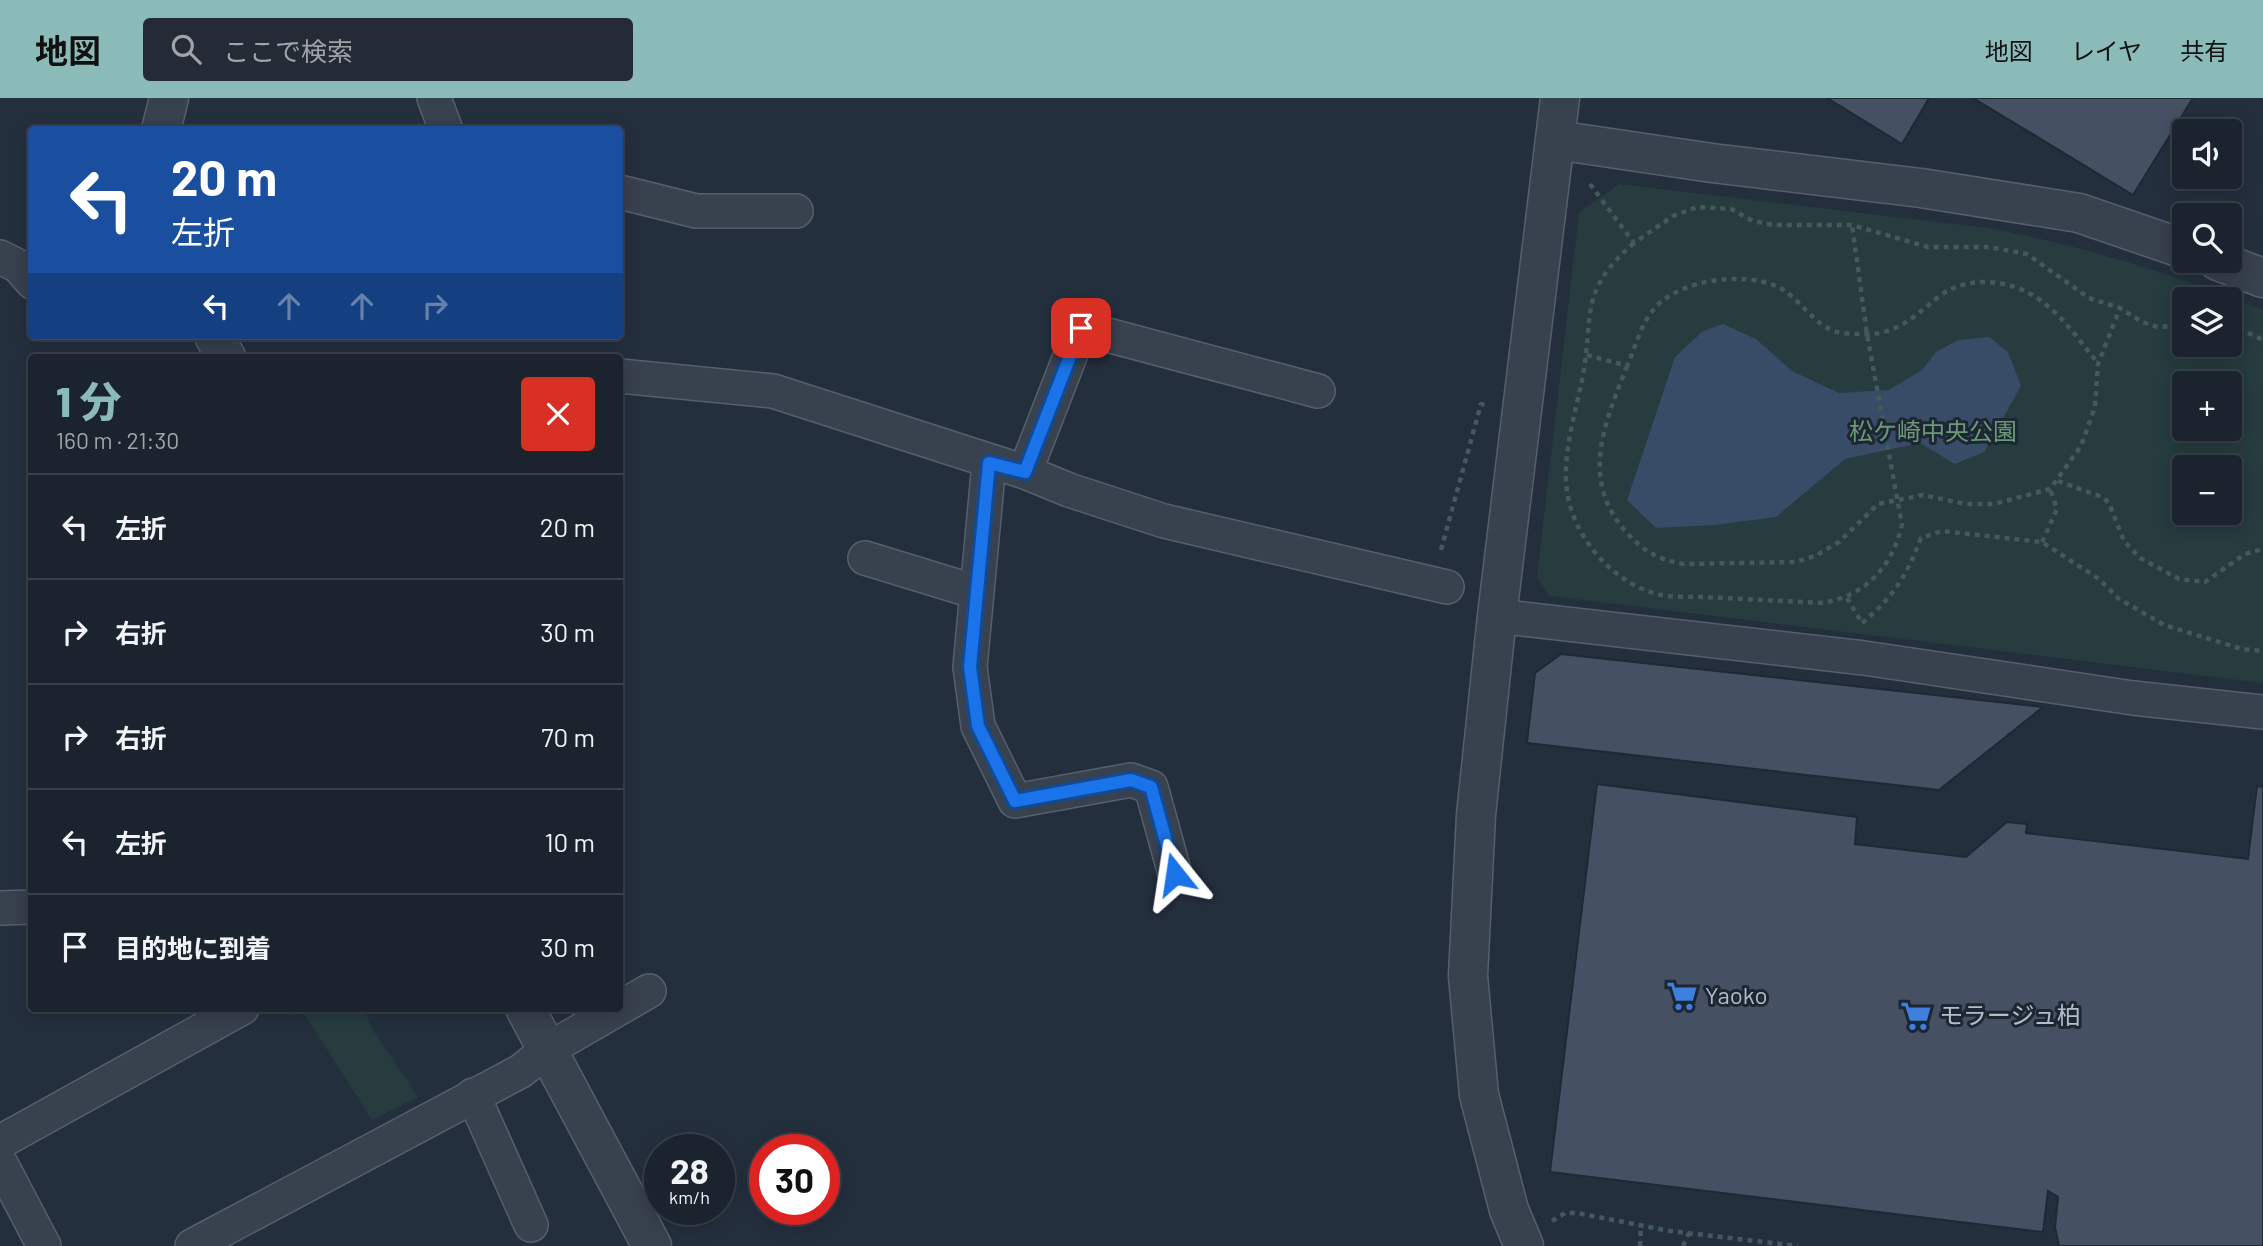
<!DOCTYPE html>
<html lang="ja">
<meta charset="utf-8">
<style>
:root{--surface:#1b232e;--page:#242b36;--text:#f1f3f6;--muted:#a0a4aa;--line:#39404a;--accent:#8bbbb9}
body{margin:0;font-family:Barlow,"Noto Sans JP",sans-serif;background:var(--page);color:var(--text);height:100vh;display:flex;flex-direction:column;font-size:26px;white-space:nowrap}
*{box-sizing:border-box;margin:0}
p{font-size:23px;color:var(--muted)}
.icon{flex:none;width:38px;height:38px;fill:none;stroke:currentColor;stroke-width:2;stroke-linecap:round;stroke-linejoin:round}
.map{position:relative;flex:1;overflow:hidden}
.details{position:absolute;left:28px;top:256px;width:595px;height:658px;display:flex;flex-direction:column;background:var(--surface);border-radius:7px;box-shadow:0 4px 18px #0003,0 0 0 2px var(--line)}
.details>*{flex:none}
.top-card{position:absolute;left:28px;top:28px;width:595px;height:214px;border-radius:7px;box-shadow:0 4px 18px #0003,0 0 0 2px var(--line);background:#1a4fa0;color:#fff;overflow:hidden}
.fabs{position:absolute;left:2172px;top:21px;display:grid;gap:14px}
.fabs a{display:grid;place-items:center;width:70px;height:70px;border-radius:7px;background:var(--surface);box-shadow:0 4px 18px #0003,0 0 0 2px var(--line);font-size:35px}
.speed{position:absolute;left:644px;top:1036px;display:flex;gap:14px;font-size:35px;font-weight:700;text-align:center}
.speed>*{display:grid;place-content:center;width:91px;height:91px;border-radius:50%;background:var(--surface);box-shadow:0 4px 18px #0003,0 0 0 2px var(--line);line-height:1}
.speed small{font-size:18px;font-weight:400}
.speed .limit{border:10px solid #d22;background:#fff;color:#111}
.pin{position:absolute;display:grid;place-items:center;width:60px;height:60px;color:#fff;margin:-30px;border-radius:14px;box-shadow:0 4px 10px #0006}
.me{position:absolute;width:77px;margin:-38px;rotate:345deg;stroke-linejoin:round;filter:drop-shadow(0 0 5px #0008)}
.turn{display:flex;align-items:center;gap:24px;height:147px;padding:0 28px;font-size:32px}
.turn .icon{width:91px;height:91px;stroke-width:2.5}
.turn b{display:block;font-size:49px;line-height:60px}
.lanes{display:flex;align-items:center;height:66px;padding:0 28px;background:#0003;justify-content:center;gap:35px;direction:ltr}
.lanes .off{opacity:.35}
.round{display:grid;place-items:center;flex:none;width:74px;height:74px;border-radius:7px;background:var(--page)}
.head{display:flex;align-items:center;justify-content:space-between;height:119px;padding:0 28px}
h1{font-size:42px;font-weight:800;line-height:52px;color:var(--accent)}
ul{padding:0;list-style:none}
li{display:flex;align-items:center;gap:21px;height:105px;padding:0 28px;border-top:2px solid var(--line)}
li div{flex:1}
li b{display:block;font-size:26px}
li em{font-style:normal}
header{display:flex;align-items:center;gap:42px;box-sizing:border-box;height:98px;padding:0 35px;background:var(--accent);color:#111}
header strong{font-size:33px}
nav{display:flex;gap:38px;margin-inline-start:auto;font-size:24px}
.search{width:490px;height:63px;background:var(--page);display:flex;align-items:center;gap:18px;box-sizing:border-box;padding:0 24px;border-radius:7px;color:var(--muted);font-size:26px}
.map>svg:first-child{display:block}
</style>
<header>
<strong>地図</strong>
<div class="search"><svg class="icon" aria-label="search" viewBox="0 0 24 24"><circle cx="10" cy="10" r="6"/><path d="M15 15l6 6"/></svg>ここで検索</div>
<nav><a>地図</a><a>レイヤ</a><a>共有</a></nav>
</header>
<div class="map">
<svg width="2263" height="1148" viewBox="0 0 2263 1148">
<rect width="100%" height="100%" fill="#242f3e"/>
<path fill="#263c3f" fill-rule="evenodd" d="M1619 86 1988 130C2084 148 2173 176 2263 212V585L1550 498 1537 479 1579 115ZM2184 201H2230V247H2184ZM2184 285H2230V331H2184ZM2184 369H2230V415H2184Z
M288 910H363L373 932 418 999 372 1022 302 912 290 918Z"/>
<path fill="#394c67" d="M1723 226 1756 241 1792 273 1839 295 1889 292 1922 272 1936 254 1958 242 1989 239 2008 254 2021 288 1984 354 1955 366 1920 345 1845 361 1776 419 1714 427 1656 430 1627 402 1675 259 1703 233Z"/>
<path fill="#455162" stroke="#1f2835" stroke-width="2" d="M1827 0H1929L1902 46Z
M1973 0H2193L2133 97Z
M1561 556 2043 609 1939 692 1527 645 1535 575Z
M1597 686 1857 719 1855 746 1966 759 2007 724 2027 726 2026 735 2248 761 2257 688 2263 689V1148H2059L2055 1129 2058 1099 2048 1093 2043 1134 1550 1074Z"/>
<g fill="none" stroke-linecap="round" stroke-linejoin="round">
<g stroke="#565f6c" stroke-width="36">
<path id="minor" d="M434 0 446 32
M620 94 696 113H796
M0 159 18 168 32 184
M620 278 773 293 1025 374 1069 392 1164 423 1447 489
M989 365 970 569 978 628 1015 703 1131 682 1151 689 1175 776
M1025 374 1081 230 1318 293
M865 460 976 494
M1497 518 1864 560 2133 600 2263 614
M0 810 32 809
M473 997 531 1127
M0 1044 242 910
M0 1064 44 1148
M192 1148 521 973 547 952 649 893"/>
</g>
<g stroke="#565f6c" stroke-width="41">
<path id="tertiary" d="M161 32 169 0
M1556 42 1712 65 1921 90 2079 115 2184 151
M2218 163 2263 180
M214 238 226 259
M525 910 652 1148
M1524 1148 1509 1112 1479 997 1468 878 1476 717 1497 518 1560 0"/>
</g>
<path stroke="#44595c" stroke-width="4.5" stroke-dasharray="5 5" stroke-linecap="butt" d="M1590 86 1634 145 1673 118 1697 109 1731 111 1753 123 1773 127H1852L1928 149H1989L2027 156 2089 200 2120 210 2142 224 2158 229 2184 227
M1634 145C1577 195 1595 215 1582 282 1575 317 1562 357 1567 393 1573 439 1612 484 1657 496 1671 500 1689 498 1704 499 1743 501 1782 503 1821 505 1865 499 1892 469 1902 427L1867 236 1852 127
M2230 226 2263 242
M1587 257 1627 268C1635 250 1641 226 1654 211 1679 181 1744 173 1778 189 1799 199 1814 228 1837 234 1845 236 1855 236 1864 236 1896 237 1914 219 1937 200 1967 175 2016 181 2045 206 2066 222 2081 245 2098 265
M1627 268C1604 327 1579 383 1628 436 1644 454 1660 462 1684 466L1795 464 1815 458 1839 444 1878 406 1923 397 1965 406H1994L2050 391 2081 348 2095 309 2098 266 2120 210
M2058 383 2102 399 2109 405 2124 443 2140 460 2179 481 2205 484 2245 456 2263 451
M2042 444 2057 411 2050 391
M1441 452 1481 306 1485 307
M1847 500 1862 525
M1862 525C1894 498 1906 479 1921 440L1942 433 2042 444 2099 481 2119 501 2164 527 2242 551 2263 553
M1552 1123 1565 1115H1577L1670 1133 1798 1148
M1640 1148 1641 1127
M1683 1148 1689 1135"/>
<use href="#minor" stroke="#38414e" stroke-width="33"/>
<use href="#tertiary" stroke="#38414e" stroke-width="38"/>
</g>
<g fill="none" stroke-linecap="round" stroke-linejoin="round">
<g stroke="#114b97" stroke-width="18">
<path id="route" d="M1081 230 1025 374 989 365 970 569 978 628 1015 703 1131 682 1151 689 1175 776"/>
</g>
<use href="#route" stroke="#1a73e8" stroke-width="12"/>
</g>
<defs>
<g id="supermarket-bare" transform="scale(2.415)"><path d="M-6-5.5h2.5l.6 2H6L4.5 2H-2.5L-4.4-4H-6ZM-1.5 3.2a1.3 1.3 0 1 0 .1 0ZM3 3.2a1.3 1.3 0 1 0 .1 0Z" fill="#3f7fe0" stroke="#1d2633" stroke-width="2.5" paint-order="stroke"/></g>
</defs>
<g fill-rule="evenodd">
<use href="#supermarket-bare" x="1682" y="898"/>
<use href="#supermarket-bare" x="1916" y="918"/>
</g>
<g text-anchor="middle" stroke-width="6" stroke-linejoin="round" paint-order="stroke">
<g font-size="24" fill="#6b9a76" stroke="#1d2633">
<text x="1933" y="342">松ケ崎中央公園</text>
</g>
<g font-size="24" fill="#b4bcc9" stroke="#1d2633" text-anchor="start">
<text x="1705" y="906">Yaoko</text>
<text x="1939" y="926">モラージュ柏</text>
</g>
</g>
</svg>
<div class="fabs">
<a><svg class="icon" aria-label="sound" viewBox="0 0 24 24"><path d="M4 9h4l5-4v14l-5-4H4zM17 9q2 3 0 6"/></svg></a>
<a><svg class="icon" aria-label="search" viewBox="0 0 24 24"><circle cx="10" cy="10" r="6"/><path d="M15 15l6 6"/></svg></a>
<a><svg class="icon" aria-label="layers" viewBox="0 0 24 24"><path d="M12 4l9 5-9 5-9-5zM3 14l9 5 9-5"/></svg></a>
<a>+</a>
<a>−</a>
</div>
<div class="speed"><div>28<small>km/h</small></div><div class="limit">30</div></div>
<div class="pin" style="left:1081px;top:230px;background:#d93025"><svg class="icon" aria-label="arrive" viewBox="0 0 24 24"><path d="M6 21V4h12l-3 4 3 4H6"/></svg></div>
<svg class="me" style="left:1175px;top:776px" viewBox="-20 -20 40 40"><path d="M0-17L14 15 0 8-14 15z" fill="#1a73e8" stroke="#fff" stroke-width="4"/></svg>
<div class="top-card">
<div class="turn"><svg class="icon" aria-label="left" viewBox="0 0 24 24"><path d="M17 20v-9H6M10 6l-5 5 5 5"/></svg><div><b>20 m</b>左折</div></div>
<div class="lanes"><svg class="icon" aria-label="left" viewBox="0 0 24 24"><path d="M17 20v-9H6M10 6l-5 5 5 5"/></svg><svg class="icon off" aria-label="ahead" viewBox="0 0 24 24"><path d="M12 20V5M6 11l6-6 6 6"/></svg><svg class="icon off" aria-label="ahead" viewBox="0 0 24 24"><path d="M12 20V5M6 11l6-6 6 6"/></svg><svg class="icon off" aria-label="right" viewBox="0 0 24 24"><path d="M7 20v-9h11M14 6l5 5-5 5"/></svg></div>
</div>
<section class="details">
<div class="head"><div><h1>1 分</h1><p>160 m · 21:30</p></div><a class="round" style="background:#d93025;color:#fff"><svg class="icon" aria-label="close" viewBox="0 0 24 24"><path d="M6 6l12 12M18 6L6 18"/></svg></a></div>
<ul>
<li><svg class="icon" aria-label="left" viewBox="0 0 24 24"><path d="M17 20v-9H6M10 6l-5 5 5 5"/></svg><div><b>左折</b></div><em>20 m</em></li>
<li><svg class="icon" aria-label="right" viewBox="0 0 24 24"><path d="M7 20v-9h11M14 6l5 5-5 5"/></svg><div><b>右折</b></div><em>30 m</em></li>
<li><svg class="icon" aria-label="right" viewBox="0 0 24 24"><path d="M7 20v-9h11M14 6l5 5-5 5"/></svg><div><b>右折</b></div><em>70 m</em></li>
<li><svg class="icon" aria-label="left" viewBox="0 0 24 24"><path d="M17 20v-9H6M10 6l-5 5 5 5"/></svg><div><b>左折</b></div><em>10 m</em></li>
<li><svg class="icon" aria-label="arrive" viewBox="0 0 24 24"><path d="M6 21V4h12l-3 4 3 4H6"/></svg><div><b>目的地に到着</b></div><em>30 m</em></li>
</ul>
</section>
</div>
